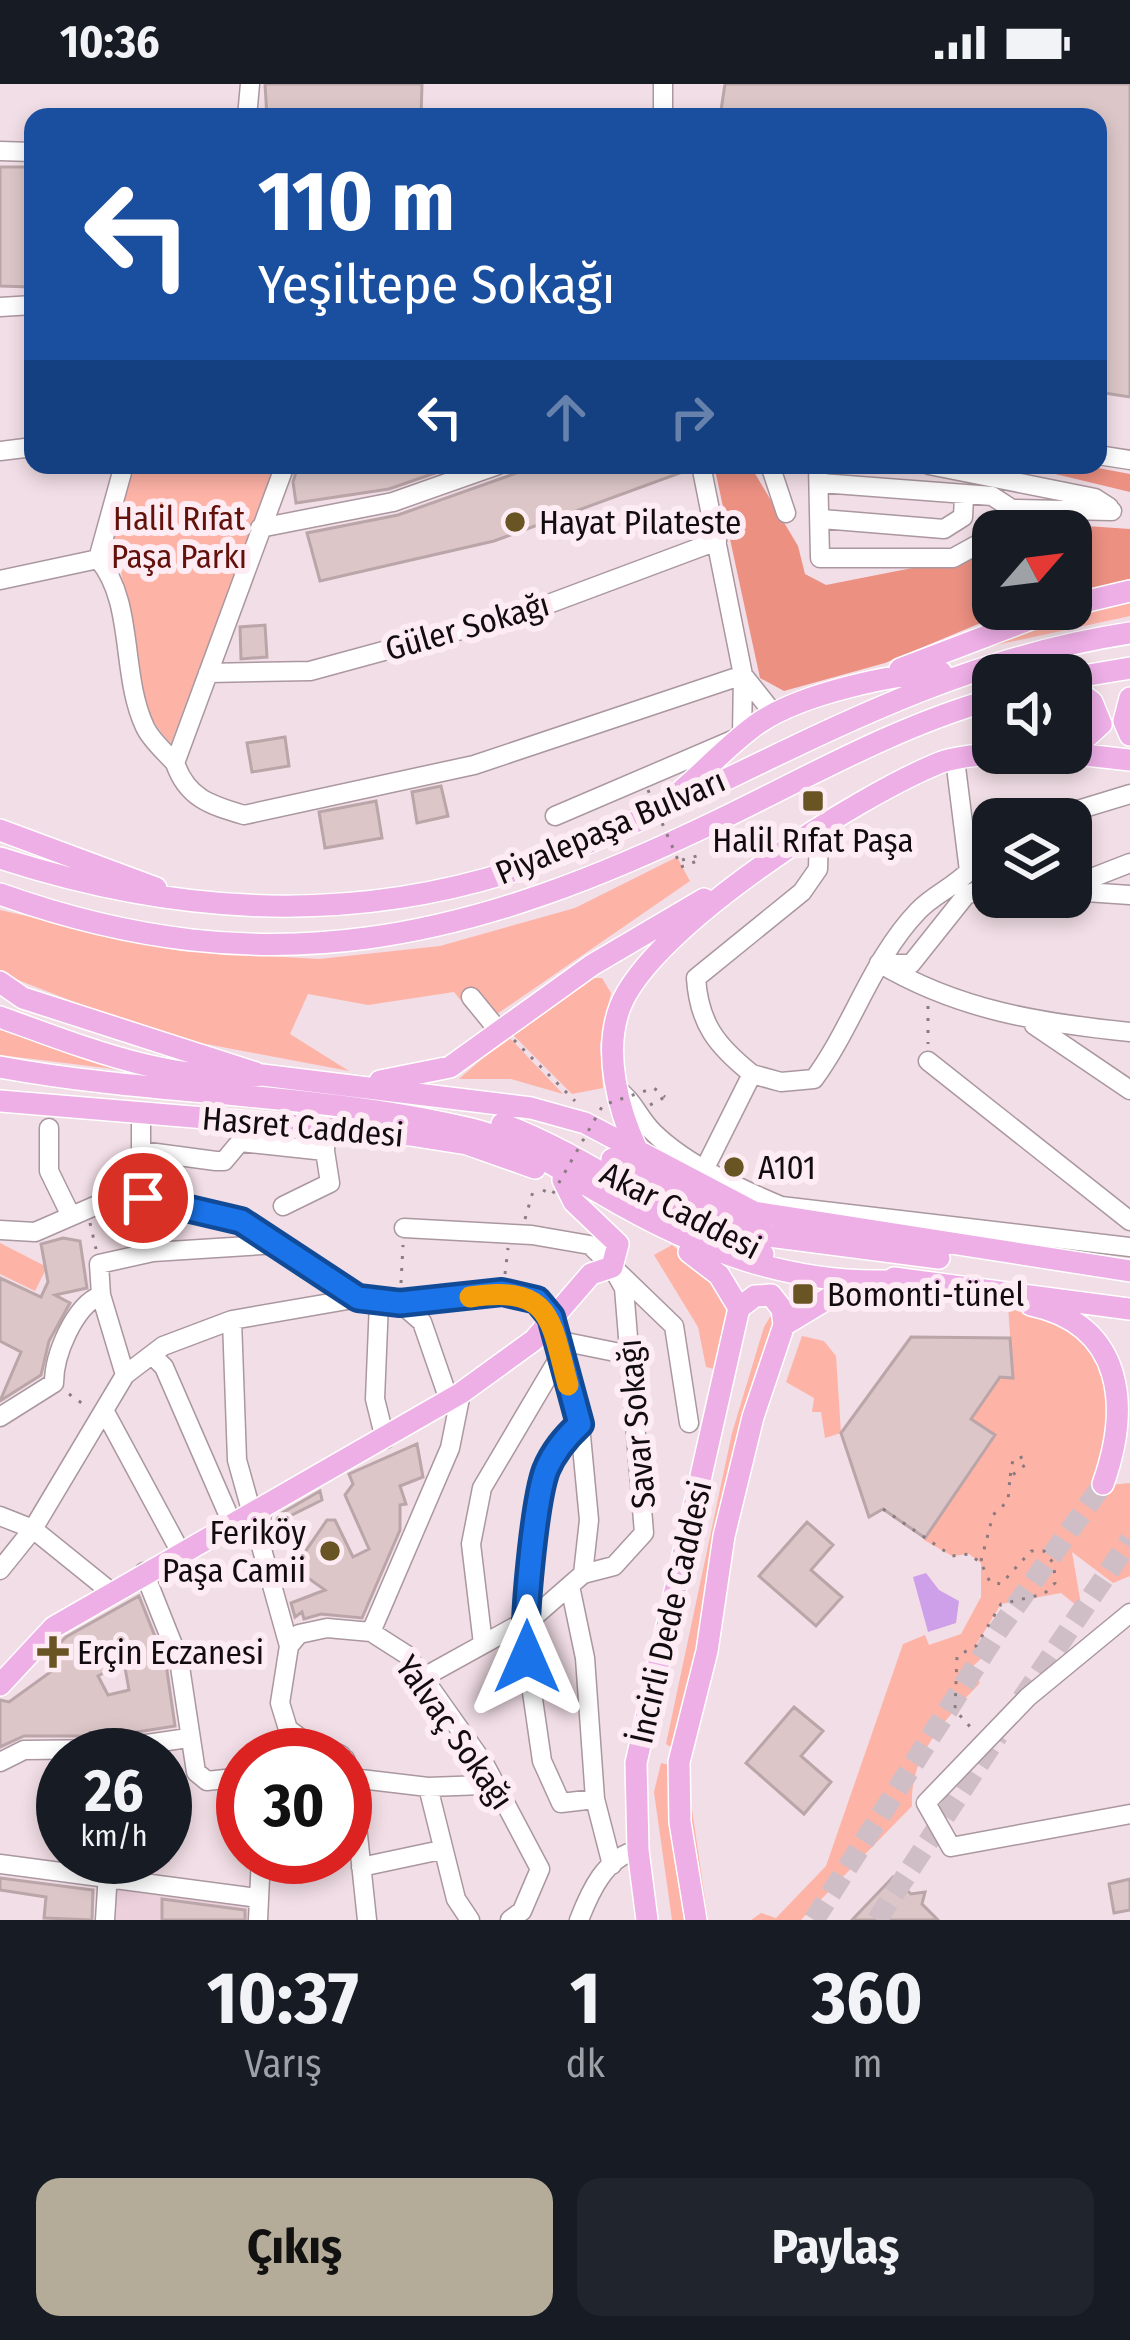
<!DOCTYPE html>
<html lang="tr">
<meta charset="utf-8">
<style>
:root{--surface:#171b24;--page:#20242c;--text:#f1f3f6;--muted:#9ea1a6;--accent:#b4ac98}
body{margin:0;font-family:"Fira Sans Condensed",sans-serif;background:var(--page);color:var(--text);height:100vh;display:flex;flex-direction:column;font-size:45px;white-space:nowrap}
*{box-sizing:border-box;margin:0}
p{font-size:39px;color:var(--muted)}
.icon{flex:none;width:66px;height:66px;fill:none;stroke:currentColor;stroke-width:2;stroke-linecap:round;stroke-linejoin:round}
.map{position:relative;height:1836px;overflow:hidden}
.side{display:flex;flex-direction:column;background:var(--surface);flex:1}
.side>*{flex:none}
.hud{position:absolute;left:24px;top:24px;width:1083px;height:366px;border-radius:24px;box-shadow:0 6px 18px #0003;background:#1a4fa0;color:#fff;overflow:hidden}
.needle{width:78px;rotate:62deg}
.buttons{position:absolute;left:972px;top:426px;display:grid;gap:24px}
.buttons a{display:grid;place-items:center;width:120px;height:120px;border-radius:24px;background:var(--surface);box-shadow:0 6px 18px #0003;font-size:60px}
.speed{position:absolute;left:36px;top:1644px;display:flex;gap:24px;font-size:60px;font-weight:700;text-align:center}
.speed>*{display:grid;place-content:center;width:156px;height:156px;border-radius:50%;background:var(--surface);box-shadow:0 6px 18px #0003;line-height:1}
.speed small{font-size:30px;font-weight:400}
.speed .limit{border:18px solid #d22;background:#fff;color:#111}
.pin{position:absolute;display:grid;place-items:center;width:102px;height:102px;color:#fff;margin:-51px;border:6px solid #fff;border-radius:50%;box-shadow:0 3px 12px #0007}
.me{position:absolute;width:132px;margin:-66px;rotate:0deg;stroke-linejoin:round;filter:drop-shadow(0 0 9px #0008)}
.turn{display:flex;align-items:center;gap:42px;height:252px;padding:0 36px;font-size:54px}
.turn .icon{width:156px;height:156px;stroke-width:2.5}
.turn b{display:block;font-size:84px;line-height:102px}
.lanes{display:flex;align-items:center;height:114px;padding:0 36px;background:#0003;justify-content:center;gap:60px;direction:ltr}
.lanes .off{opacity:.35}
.eta{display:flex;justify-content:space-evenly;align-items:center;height:204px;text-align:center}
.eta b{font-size:72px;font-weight:700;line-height:84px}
.action{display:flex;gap:24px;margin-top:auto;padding:24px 36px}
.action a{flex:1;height:138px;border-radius:24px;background:var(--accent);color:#111;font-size:48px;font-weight:700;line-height:138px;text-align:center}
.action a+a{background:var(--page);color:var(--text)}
.status{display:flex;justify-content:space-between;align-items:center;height:84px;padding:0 60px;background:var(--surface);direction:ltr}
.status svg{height:33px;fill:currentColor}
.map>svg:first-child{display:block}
</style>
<div class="status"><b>10:36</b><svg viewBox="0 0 49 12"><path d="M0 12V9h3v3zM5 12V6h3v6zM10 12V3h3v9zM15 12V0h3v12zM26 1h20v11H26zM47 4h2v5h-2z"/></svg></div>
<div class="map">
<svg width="1130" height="1836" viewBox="0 0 1130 1836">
<rect width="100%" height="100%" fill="#f2dee6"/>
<path fill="#ecd0dc" d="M112 1801 256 1816V1836H110Z"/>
<path fill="#feb3a7" d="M133 381H276L171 659C127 616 131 545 121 487L104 474Z
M1130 517V532L982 564 1015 546Z
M677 773 690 797 481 941 454 908 368 921 308 910 290 950 349 987 159 951 0 889V826L180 867 319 875 440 862 575 824Z
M591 894H602L611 909 600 961 603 1004 572 1010 511 949Z
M0 946 146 989 0 971Z
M508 952 563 1010 511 995H459Z
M0 1159 47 1183 35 1207 0 1190Z
M672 1161 731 1206 724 1287 706 1283 698 1243 654 1171Z
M1008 1222 1081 1247 1123 1310 1109 1401 1130 1399V1492L1113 1499 1072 1468 1084 1538 1077 1522 1061 1509 1001 1520 976 1561 985 1571 970 1585 980 1599C947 1634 909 1671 912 1722L801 1836H751L761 1829 776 1834 826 1782 903 1560 925 1551 929 1561 961 1550 981 1513V1479L969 1470 952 1472 924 1456 995 1352 971 1335 1000 1293 1013 1294Z
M779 1231 677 1667 666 1660 732 1349 764 1243 770 1233Z
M802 1252 824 1257 836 1272 841 1349 825 1354 821 1328H812L814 1314 786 1298Z
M661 1679 686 1684 708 1836H672L654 1708Z"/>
<path fill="#ec9082" d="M714 381H750L798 462 805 490 826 501 958 475 993 456V525H1014L885 579 784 607 760 594Z
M1018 381H1082L1130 390V408Z
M1072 441 1130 445V496L1071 509V447H1002L1007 442Z"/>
<path fill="#cfa0ea" d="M926 1489 939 1506 959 1517 956 1539 928 1548 913 1493Z"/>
<path fill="#dcc6c8" stroke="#baa5a8" stroke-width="3" fill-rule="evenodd" d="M265 0H422L421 33 366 28 367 33H267Z
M725 0H1130V313L1098 308V33H720Z
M0 83H33L30 203 0 202Z
M298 381H436L438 388 389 405 296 419 293 398Z
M539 381H688V386L494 457 320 497 307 449 398 431Z
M265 541 267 573 241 575 240 543Z
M285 653 289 682 252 688 247 659Z
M441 702 448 732 417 739 412 708Z
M376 717 382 754 325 764 319 728Z
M63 1154 80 1157 87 1204 55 1211 70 1219 49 1257 41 1291 0 1317 21 1268 0 1257V1194L41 1213 48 1198 41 1160Z
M911 1253 1010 1254 1013 1294 1000 1293 971 1335 995 1351 925 1454 883 1425 869 1433 841 1349Z
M417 1360 423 1393 400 1402 406 1420 400 1421V1446L362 1534 321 1530 304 1535 302 1528 295 1533 291 1519 325 1506 294 1484 327 1436H335L353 1473 369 1465 345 1411 353 1400 349 1390Z
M320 1407 322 1416 282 1436 286 1445 272 1452 268 1437Z
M807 1438 833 1461 811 1486 842 1513 816 1542 759 1492Z
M139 1512 166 1580 175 1642 112 1652H24L0 1663V1616L9 1618 56 1584 47 1572 66 1553ZM124 1578 129 1606 108 1611 98 1592Z
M794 1623 823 1647 801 1672 831 1698 804 1730 746 1679Z
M893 1793 911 1810 925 1808 922 1820 938 1836H852Z
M0 1794 93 1806 92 1836 44 1834 46 1813 0 1806Z
M1130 1795V1826L1114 1829 1109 1800Z
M162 1815 245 1826V1836H162Z"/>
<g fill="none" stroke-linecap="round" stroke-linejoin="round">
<path stroke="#d0bec6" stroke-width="21" stroke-dasharray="21 10" stroke-linecap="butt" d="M1022 1615 1130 1456
M814 1836 1000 1544 1103 1400
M877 1836 998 1651"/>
<g stroke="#aa979f" stroke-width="21">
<path id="minor" d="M247 33 250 0
M663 33V0
M0 67 33 68
M0 223 33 221
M0 367 33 363
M1098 371 1130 376
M285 381 175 679C187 714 210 721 244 731L474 681 743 591
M770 381 786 429
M818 381 820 474H953L993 452
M929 381 1095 414 1109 423
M821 399 992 412 1012 425 1112 427
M822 435 944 445 963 433 964 413
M260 444 393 418 498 381
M98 475C135 518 120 590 145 643 151 656 165 668 175 679
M98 475 124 381
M0 496 98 475
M208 589 310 587 527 528 717 457
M743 591 774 630
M555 732 742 652 743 591 701 381
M1048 735 1130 710
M1071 802 1130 779
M1071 807 1130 811
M879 879C958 926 1040 939 1130 948
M883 880H911L966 811 993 801
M471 913 498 946
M1034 941 1130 1006
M928 977 1130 1137
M752 990C717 962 699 940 696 894L802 808 818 785 819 747
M617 1005C634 1017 639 1035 654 1049 688 1082 739 1104 781 1122L1130 1163
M141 1028V1067L216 1077H224L240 1058 325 1067 326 1042
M49 1044V1087L70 1130
M705 1084 752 990 781 998 814 995C853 942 872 875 918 827 933 811 954 803 969 787L955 675
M283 1122 330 1099 325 1067
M404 1144 532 1151 590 1161 674 1242 689 1339
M0 1146 35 1148 104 1118 152 1115 241 1137 359 1214 400 1219 502 1208 537 1216 551 1233 580 1341 589 1436 583 1490
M379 1218 375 1315 385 1355
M400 1219 422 1238 449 1316
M232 1236 237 1376 289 1562 280 1619 288 1645 311 1662
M556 1256 630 1271
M153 1272 164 1283 231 1437
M125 1291 101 1211 99 1180 153 1168 278 1160
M105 1328 180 1467
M0 1333 54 1299C54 1271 74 1222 101 1211
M580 1341 561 1359 545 1390 522 1539 542 1677 561 1719 595 1715
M0 1432 33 1445 111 1508
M0 1486 33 1445 125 1291 163 1262 232 1236 359 1214
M144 1488 179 1576 196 1688 207 1697 243 1693
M570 1502 585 1574 595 1715 612 1781
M1130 1529 1028 1613 926 1719 951 1763 1130 1730
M371 1548 450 1364 461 1309
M483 1560 471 1460 482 1404 560 1272
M289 1562 299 1550 327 1544 371 1548 407 1571 485 1681 540 1785 522 1827 510 1836
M424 1593 536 1531 583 1490 614 1482 644 1449 624 1204 612 1183
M293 1671 320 1661 341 1671
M345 1675 352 1694 367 1836
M0 1678 24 1666 113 1665 188 1654
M352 1694 428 1703 484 1701
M428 1703 456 1815 470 1836
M0 1780 258 1814
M361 1783 441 1766
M105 1836 109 1773
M258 1836 261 1773
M579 1836C590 1808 605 1773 638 1766"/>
</g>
<g stroke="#fff" stroke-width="24">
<path id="major" d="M1071 521 1130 507
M900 585 1057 525
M1071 594 1130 584
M1071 602 1092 618 1101 640 1077 662
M1130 614 1124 637 1130 651
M1068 669 1130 676
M682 706C708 684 732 657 760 638 802 610 891 590 941 588
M0 746 156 804
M0 774C190 836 383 843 571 766 766 686 915 582 1130 549
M0 810C269 906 471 856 719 736 808 693 897 642 993 615
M0 898 23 914 256 989
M0 933C83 963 173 1000 262 991L531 1024 585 1039 754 1128 1130 1187
M0 983C157 1012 316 1008 471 1045 520 1057 559 1085 602 1110 695 1165 794 1204 904 1196
M380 997 450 983 592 881 704 815
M0 1017 410 1051 467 1060 535 1084
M502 1040C594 1074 671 1141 763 1170
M637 1066C618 1025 603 968 620 923 652 841 858 712 939 679 956 672 976 672 994 669
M612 1075 714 1130 769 1152 939 1174
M894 1194 1130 1225
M1031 1221C1125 1241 1130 1324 1103 1400
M739 1224 755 1212 771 1211 782 1225 784 1241
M0 1601 54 1543 461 1309 534 1256 591 1190 612 1183 618 1160 574 1118 563 1096
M647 1836 638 1766 636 1679 739 1224 719 1191 689 1168
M696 1836 680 1738 679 1678 707 1567 724 1452 753 1333 784 1241 857 1197"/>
</g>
<path stroke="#897c81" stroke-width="3" stroke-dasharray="3 9" stroke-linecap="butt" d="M979 735 1020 729 1030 735
M682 776 697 772 699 777
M681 783 697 777
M928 922V960
M514 956 575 1017
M650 1021 665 1013
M142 1081V1101
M525 1135 534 1104
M90 1139 96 1165
M505 1190 508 1164
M401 1199 403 1161
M69 1310 86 1322
M883 1425 952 1472 969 1470 981 1479 990 1498 1001 1500 1031 1467H1044L1054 1480 1055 1499 1044 1510 1001 1520 976 1562 957 1572 955 1626 974 1647
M981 1477 993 1431 1008 1417 1010 1393 1025 1381 1023 1373 1013 1375 1010 1393"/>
<use href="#minor" stroke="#fff" stroke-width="18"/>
<use href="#major" stroke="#eeaee6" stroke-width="21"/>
<path stroke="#897c81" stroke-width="3" stroke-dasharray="3 9" stroke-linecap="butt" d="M648 706 681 783
M543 1106 552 1111 603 1021 654 1004 665 1013"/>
</g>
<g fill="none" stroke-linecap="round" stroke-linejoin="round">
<g stroke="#114b97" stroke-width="30">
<path id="route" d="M143 1114 241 1137 358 1214 400 1219 502 1208 537 1216 551 1233 580 1340C565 1354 554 1367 546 1386 535 1416 522 1541 527 1573"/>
</g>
<use href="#route" stroke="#1a73e8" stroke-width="21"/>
<path stroke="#f59e0b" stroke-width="21" d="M470 1213C552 1201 550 1234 568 1301"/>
</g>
<g fill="#695524" stroke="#fdecf3" stroke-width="4.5">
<circle cx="515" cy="438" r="12"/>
<rect x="801" y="705" width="24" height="24" rx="6"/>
<circle cx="734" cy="1083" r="12"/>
<rect x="791" y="1198" width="24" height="24" rx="6"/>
<circle cx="330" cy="1467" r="12"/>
<path d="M47 1550h12v12h12v12h-12v12h-12v-12h-12v-12h12z"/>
</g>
<g text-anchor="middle" stroke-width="12" stroke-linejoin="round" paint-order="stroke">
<g font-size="33" fill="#63110a" stroke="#fdecf3">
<text x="179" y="446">Halil Rıfat<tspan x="179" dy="38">Paşa Parkı</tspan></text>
</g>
<g font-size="33" fill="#120c0e" stroke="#fdecf3" text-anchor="start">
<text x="539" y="450">Hayat Pilateste</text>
<text x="813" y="768" text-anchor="middle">Halil Rıfat Paşa</text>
<text x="758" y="1095">A101</text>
<text x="827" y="1222">Bomonti-tünel</text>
<text x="306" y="1460" text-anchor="end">Feriköy<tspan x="306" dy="38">Paşa Camii</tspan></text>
<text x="77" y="1580">Erçin Eczanesi</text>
</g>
<g font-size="33" fill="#120c0e" stroke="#fdecf3">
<text transform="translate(467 542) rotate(-16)" y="12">Güler Sokağı</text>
<text transform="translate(610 742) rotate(-23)" y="12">Piyalepaşa Bulvarı</text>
<text transform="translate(303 1042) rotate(5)" y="12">Hasret Caddesi</text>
<text transform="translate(681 1126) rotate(27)" y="12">Akar Caddesi</text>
<text transform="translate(636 1340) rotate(-95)" y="12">Savar Sokağı</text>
<text transform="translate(670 1528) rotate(-77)" y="12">İncirli Dede Caddesi</text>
<text transform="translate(455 1648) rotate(55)" y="12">Yalvaç Sokağı</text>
</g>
</g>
</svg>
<div class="buttons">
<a><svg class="needle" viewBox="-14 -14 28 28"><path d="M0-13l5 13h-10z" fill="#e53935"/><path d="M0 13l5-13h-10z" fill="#9ea1a6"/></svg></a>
<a><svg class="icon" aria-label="sound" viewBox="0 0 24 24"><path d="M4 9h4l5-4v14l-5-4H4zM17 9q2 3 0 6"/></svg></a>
<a><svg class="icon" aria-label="layers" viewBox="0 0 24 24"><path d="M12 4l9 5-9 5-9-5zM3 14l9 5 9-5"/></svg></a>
</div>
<div class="speed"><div>26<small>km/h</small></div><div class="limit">30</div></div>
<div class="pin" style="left:143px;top:1114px;background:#d93025"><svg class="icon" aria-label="arrive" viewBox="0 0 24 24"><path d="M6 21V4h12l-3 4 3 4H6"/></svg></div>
<svg class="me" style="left:527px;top:1573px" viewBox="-20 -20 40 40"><path d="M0-17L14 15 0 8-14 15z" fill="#1a73e8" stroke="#fff" stroke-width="4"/></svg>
<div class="hud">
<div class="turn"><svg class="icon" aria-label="left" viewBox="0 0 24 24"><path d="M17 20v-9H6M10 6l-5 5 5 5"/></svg><div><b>110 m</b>Yeşiltepe Sokağı</div></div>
<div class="lanes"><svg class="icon" aria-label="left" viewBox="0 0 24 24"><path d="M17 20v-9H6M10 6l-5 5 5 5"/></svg><svg class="icon off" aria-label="ahead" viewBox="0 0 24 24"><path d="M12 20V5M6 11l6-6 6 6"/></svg><svg class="icon off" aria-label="right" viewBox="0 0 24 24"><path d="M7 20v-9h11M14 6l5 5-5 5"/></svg></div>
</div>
</div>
<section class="side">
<div class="eta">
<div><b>10:37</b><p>Varış</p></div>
<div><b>1</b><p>dk</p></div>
<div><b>360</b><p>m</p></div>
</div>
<div class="action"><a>Çıkış</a><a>Paylaş</a></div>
</section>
